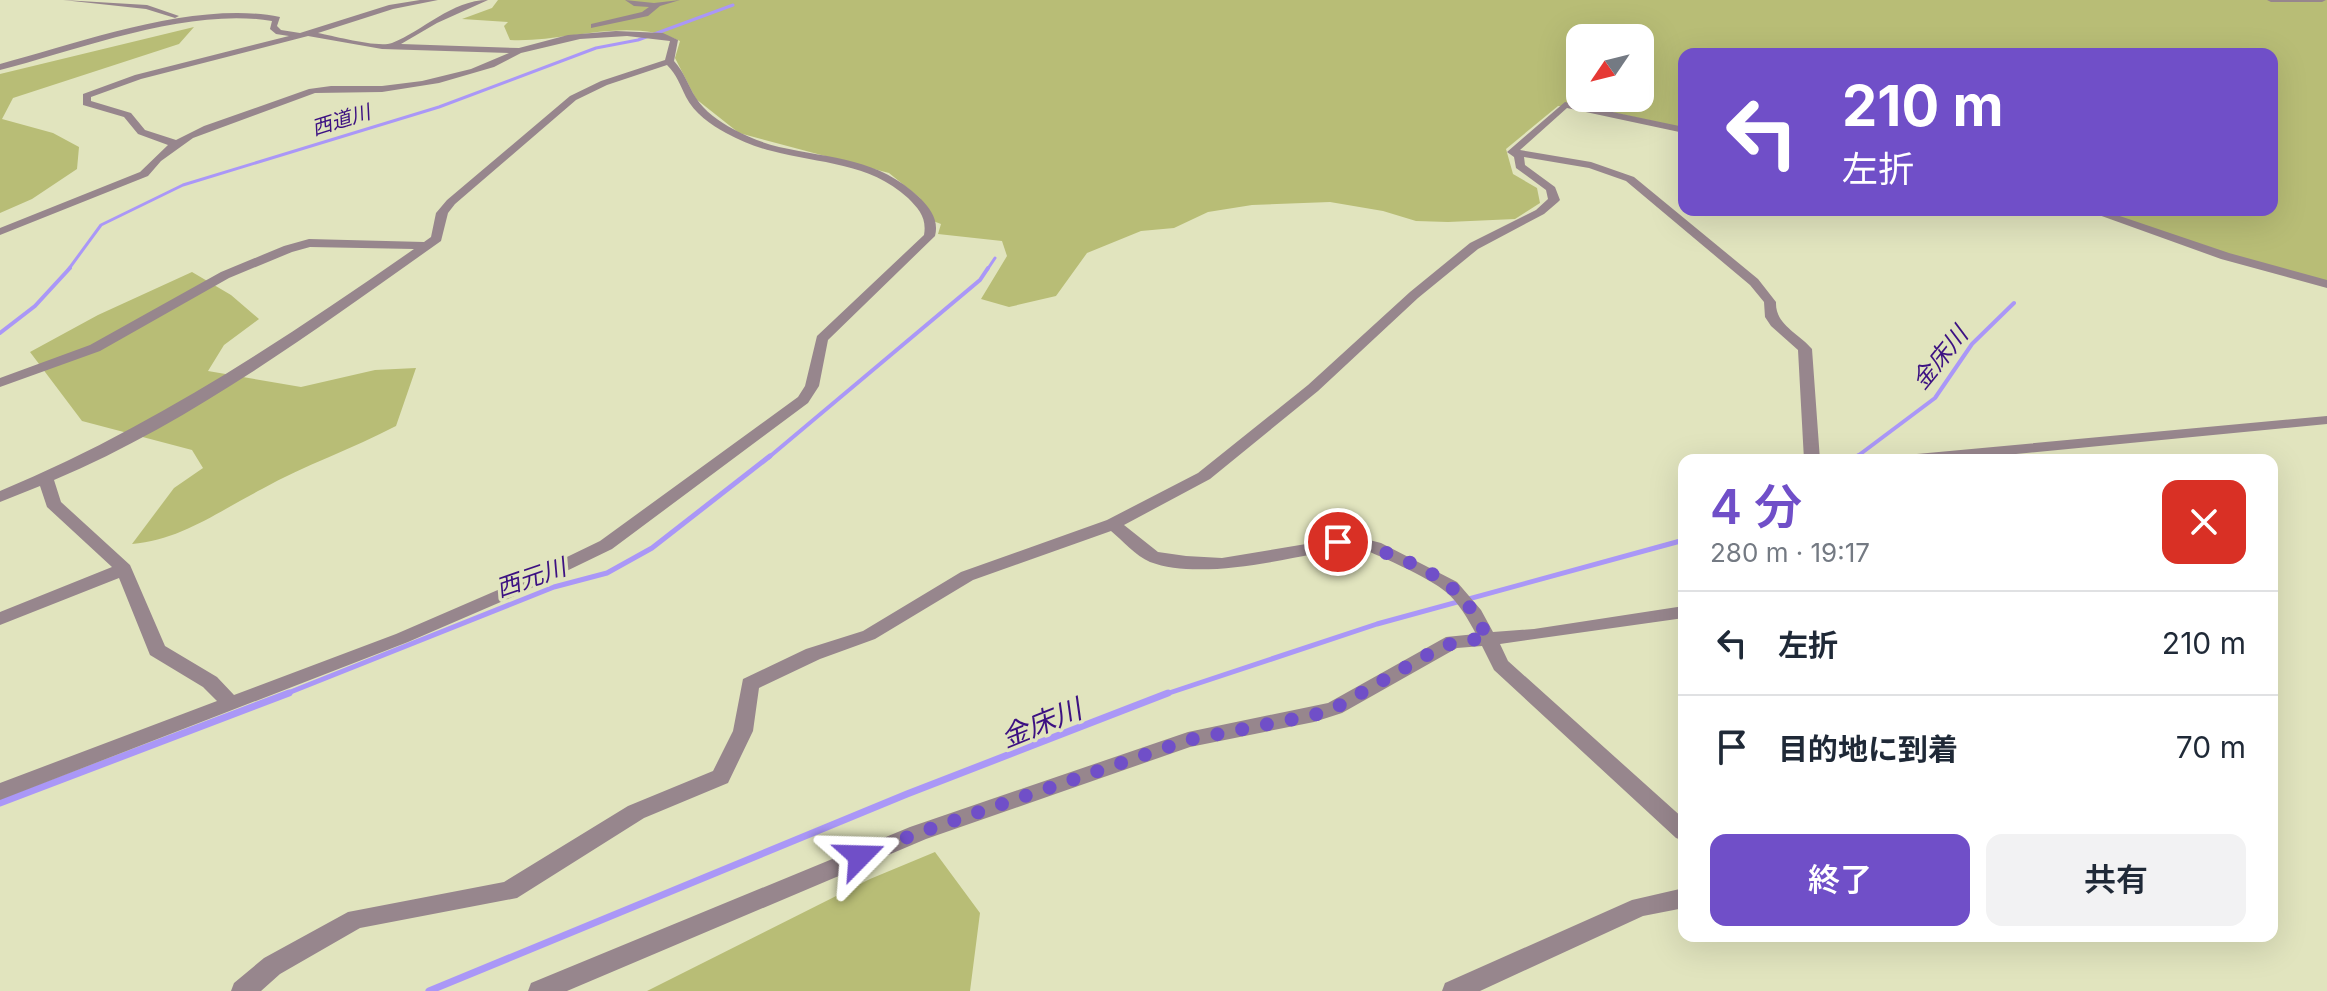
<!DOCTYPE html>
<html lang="ja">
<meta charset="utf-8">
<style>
:root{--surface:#fff;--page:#f2f2f3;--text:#1f2937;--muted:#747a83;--line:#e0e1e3;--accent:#704fc8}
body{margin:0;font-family:Inter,"Noto Sans JP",sans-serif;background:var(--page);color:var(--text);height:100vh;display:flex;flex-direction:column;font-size:30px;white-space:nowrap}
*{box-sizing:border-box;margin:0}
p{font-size:26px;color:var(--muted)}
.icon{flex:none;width:44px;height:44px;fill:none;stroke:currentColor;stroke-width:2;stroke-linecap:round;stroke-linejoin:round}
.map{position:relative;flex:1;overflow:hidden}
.panel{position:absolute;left:1678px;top:454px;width:600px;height:488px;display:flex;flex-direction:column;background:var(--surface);border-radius:16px;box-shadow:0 8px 32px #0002}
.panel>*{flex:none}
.guide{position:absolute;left:1678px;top:48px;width:600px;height:168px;border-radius:16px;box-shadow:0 8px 32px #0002;background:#704fc8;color:#fff;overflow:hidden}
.needle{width:52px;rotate:235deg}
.fabs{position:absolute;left:1566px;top:24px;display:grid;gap:16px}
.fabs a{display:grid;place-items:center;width:88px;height:88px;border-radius:16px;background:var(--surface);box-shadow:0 8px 32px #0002;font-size:40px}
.pin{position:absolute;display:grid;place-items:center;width:68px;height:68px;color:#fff;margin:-34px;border:4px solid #fff;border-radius:50%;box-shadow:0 2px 8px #0007}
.me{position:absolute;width:88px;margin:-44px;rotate:68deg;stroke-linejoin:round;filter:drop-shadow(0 0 6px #0008)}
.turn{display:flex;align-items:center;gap:28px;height:168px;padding:0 32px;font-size:36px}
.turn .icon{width:104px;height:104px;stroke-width:2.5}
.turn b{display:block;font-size:56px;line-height:68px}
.round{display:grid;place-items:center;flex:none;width:84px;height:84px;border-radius:16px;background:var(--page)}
.headline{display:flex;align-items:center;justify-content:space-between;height:136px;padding:0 32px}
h1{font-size:48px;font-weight:600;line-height:60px;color:var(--accent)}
.button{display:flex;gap:16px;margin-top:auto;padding:16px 32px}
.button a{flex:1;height:92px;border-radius:16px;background:var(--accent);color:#fff;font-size:32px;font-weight:600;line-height:92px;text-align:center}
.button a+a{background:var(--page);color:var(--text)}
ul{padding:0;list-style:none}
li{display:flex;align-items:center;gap:24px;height:104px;padding:0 32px;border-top:2px solid var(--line)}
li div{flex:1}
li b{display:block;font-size:30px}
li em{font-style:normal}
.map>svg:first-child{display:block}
</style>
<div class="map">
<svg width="2327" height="991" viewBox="0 0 2327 991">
<rect width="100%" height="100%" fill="#e1e4be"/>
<path fill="#b8bd76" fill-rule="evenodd" d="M498 0H2327V281L2250 261 2097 210H2272V54H1684V128L1588 107 1558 106 1506 149 1513 174 1537 188 1540 203 1515 219 1448 222 1416 221 1383 211 1330 202 1252 205 1208 212 1174 228 1141 231 1087 253 1056 296 1009 307 981 299 1007 256 1002 241 938 234 941 224 933 221 920 198 889 173 739 133 696 99 675 58 680 41C628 16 564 43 510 40L504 26 508 22 462 19 492 8ZM1580 38H1640V98H1580Z
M194 27 179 44 13 98 2 119 53 133 79 147 77 169 32 199 0 213V74Z
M192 272 231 295 259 319 224 345 208 371 301 387 375 370 416 368 396 426C352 449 305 465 262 489 219 511 181 540 132 544L174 488 203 468 192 450 82 421 30 352 98 315Z
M935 852 980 913 970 991H647L870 879Z"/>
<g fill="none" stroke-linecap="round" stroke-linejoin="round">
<path stroke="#aa97f7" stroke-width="3" d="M68 270 101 225 183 185 439 107 596 48 638 40 733 5
M987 270 995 258"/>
<path stroke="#aa97f7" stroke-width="4" d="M0 333 35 306 70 268
M768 458 980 280 988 268
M1855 458 1935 398 1972 344 2014 303"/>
<path stroke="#aa97f7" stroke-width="5" d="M1853 460 1858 456
M283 695 554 587 607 573 652 548 770 456
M1163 695 1377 624 1684 540"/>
<path stroke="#aa97f7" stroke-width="7" d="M0 803 289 693
M429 991 907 794 1168 693"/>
<path fill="#97868d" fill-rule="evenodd" d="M63 0 147 5 179 16 175 18 146 9Z
M420 0H438L393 9 318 33C334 36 378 48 392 43 423 31 452 0 488 0L437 23 401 44 519 48 568 35 616 31 663 33 678 40 674 61C684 72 688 85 696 98 704 111 720 122 733 129 748 137 763 143 779 147 833 159 878 158 920 198 931 209 939 221 935 236L828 340 819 386 808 403 612 549 519 594 408 642 0 800V783L217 701 203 687 150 655 119 578 0 625V612L112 567 47 507 40 486 0 502V491C149 429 282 341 414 249L310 247 292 252 229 278 100 351 0 387V378L90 345 221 272 284 246 309 239 424 242 431 237 436 213 447 200 570 96 601 81 665 60 670 41 627 36 580 39 521 53 494 67 439 83 382 92 315 93 193 138 161 161 148 176 0 235V228L140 172 168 145 138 134 124 117 83 105V94L135 75 289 36 276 34 270 29 272 21C189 7 81 49 0 70V64C82 42 196 0 280 17L277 26 281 30 300 33 389 5ZM308 36 382 49 509 53 471 69 422 81 382 86H331L309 89 204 126 176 140 145 130 131 113 91 101V97L141 79ZM667 65C677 75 680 85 686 97 694 113 711 125 726 133 741 141 755 147 772 151 820 164 869 162 908 198 919 209 927 218 924 235L817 336 805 386 798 397 600 541 507 586 396 634 234 695 217 677 165 646 130 565 61 502 54 480C193 421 318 328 441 241L448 213 455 204 576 100 607 85Z
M625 0 654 3 680 0 660 6 648 16 591 28V24L642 12 649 7 634 6Z
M2267 0H2326L2322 2H2271Z
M1565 102 1684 127V133L1567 108 1520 150 1591 162 1634 177 1758 279 1776 302C1775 325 1799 333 1812 349L1820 460H1804L1798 350 1771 326 1765 317 1764 302 1750 285 1626 181 1589 168 1524 157 1525 165 1555 187 1560 200 1558 202 1544 214 1478 249 1418 298 1318 391 1210 479 1124 525 1158 552 1186 556 1222 558 1354 536 1381 543 1457 582 1481 610 1493 632 1534 629 1684 606V618L1500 644 1508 661 1684 819V841L1676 838 1494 670 1482 646 1457 648 1342 713 1314 722 1190 747 926 839 567 991H528L531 983 910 827 1188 732 1328 703 1446 637 1476 634C1468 619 1459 603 1446 592 1432 579 1373 552 1354 546 1297 556 1204 582 1150 562 1136 556 1122 540 1111 531L973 580 875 639 820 659 759 688 753 731 728 783 644 818 517 898 360 928 280 974 261 991H231L234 983 264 958 348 912 504 882 628 806 713 771 733 731 743 679 806 649 863 631 961 572 1107 520 1198 473 1308 385 1410 292 1470 243 1536 210 1548 199 1546 190 1516 168 1514 157 1507 152Z
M2085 210H2102L2229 253 2327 280V288L2221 259Z
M2327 416V424L1954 460H1898L1906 455Z
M1684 888V908L1643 916 1480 991H1442L1445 983 1632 900Z"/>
</g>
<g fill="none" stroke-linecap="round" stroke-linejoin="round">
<path stroke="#704fc8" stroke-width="14" stroke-dasharray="0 25.2" d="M860 856 918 833 1188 740 1314 715 1335 708 1441 647 1463 640 1488 639C1479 620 1468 602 1452 588 1432 569 1366 541 1338 542"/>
</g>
<g text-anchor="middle" stroke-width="7" stroke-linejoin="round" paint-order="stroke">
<g font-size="20" font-style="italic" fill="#3c1182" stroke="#e1e4be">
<text transform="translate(341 120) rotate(-17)" y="7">西道川</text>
</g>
<g font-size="24" font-style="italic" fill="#3c1182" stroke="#e1e4be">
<text transform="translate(1940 358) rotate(-51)" y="8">金床川</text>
<text transform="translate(531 578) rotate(-19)" y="8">西元川</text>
</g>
<g font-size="28" font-style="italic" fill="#3c1182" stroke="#e1e4be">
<text transform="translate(1041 723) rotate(-22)" y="10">金床川</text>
</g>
</g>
</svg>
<div class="fabs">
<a><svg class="needle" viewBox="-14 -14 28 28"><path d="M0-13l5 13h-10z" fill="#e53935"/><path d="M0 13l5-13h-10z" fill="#747a83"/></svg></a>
</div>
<div class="pin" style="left:1338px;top:542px;background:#d93025"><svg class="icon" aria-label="arrive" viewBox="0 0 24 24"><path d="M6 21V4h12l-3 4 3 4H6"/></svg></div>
<svg class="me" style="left:860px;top:856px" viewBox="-20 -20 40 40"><path d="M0-17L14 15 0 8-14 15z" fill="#704fc8" stroke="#fff" stroke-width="4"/></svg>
<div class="guide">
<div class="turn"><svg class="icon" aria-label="left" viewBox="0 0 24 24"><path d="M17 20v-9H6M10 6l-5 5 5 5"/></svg><div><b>210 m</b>左折</div></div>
</div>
<section class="panel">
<div class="headline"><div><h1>4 分</h1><p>280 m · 19:17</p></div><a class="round" style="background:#d93025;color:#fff"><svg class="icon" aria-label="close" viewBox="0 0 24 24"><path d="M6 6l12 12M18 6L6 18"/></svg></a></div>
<ul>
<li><svg class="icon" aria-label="left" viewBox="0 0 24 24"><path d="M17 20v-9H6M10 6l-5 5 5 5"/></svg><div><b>左折</b></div><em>210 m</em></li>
<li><svg class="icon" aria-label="arrive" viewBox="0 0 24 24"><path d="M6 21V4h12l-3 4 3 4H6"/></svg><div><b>目的地に到着</b></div><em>70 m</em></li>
</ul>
<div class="button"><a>終了</a><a>共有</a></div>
</section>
</div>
